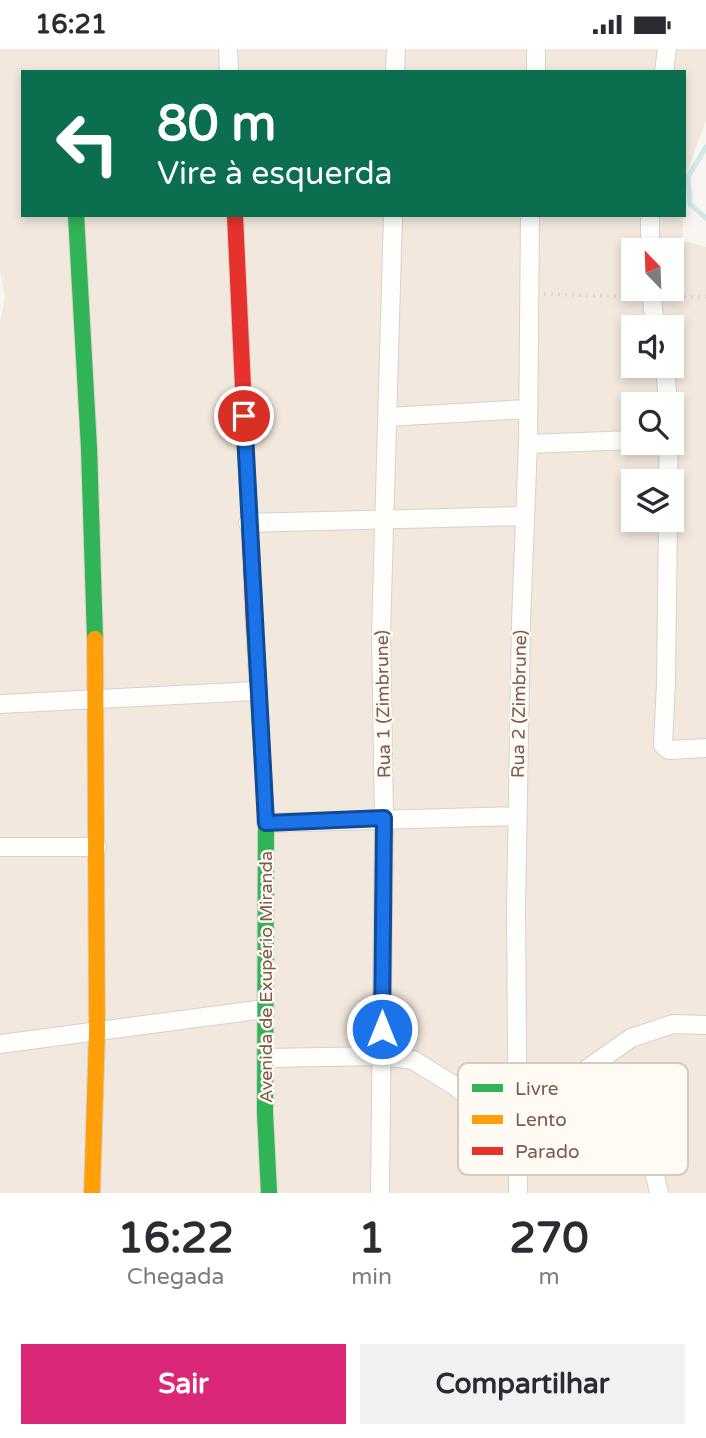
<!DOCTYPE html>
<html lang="pt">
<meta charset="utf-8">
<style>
:root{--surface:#fff;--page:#f2f2f3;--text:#2b2b33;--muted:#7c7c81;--accent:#db2777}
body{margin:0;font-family:"Varela Round",sans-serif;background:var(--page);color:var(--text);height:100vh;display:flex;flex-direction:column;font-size:26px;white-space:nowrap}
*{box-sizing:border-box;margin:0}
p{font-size:23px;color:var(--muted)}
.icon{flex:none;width:38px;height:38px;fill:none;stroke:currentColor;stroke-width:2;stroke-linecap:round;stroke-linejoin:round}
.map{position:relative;height:1144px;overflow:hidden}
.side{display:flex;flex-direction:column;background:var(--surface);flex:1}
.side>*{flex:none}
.hud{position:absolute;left:21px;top:21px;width:665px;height:147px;border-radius:0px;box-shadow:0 4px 10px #0003;background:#0b6e4f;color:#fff;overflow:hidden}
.needle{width:46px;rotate:337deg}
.fabs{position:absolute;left:621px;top:189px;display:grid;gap:14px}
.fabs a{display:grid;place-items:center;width:63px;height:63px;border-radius:0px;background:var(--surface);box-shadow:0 4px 10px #0003;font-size:35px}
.pin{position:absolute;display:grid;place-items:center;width:60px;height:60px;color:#fff;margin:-30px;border:4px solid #fff;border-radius:50%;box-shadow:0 2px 7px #0007}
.me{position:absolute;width:77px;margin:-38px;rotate:0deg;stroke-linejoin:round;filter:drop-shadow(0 0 5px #0008)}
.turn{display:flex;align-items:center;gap:24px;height:147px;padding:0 21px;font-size:32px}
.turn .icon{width:91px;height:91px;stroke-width:2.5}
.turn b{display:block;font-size:49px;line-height:60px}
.eta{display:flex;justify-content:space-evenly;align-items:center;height:119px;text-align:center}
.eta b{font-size:42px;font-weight:700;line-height:49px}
.action{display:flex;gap:14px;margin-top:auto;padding:14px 21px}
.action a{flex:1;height:80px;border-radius:0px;background:var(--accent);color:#fff;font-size:28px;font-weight:700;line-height:80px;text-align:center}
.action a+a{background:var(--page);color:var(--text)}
.status{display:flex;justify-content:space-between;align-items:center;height:49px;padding:0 35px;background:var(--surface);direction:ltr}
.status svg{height:19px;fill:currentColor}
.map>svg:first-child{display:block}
</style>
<div class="status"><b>16:21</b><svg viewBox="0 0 49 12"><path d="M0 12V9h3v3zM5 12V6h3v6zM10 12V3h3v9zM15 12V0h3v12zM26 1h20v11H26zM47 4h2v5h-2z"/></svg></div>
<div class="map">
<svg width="706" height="1144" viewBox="0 0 706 1144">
<rect width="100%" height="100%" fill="#f9f5f0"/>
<path fill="#f2e8de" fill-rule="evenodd" d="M0 0H706V71L686 126 684 154V23H23V166H683L682 192 706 198V1144H0V274L5 249 0 220ZM634 201H672V240H634ZM634 278H672V317H634ZM634 355H672V394H634ZM634 432H672V471H634Z"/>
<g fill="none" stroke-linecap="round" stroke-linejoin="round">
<path stroke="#d0e8ea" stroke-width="5" d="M706 98 688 128 690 155 706 169"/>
<g stroke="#d7d1cb" stroke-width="20">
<path id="street" d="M228 0 229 23
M536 0V23
M395 23 396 0
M664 23 667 0
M650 201V166
M651 240 655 278
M665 317 668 355
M387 368 528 360
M528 395 634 391
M668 432 669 394
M668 471 666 634 663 696 669 701 706 699
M248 474 524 467
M0 655 258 642
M266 774 517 767
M0 798H97
M0 995 265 960
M266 1009 382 1007 413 1011 455 1037 517 1089
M516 1070 631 989 673 975 706 976
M517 1110 632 1106C653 1112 655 1124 659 1144
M380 1144 384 769 381 585 393 166
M518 1144 516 858 521 573 528 395 530 166"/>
</g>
<g stroke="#d9d2cb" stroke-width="18">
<path id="fast" d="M76 166 89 399 95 590
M254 577 266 774 265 1064 269 1144"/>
</g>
<g stroke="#d9d2cb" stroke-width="18">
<path id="slow" d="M92 1144 97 983 95 590"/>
</g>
<g stroke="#d9d2cb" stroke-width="18">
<path id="jam" d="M235 166 254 577"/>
</g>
<path stroke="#dcd5d0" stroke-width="3.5" stroke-dasharray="2 5" stroke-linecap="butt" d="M544 245 634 248
M670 248H706"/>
<use href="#street" stroke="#fefefd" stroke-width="18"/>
<use href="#fast" stroke="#30b455" stroke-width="16"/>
<use href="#slow" stroke="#ff9f0a" stroke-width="16"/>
<use href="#jam" stroke="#e5322d" stroke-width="16"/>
</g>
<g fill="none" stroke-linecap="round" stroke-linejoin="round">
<g stroke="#114b97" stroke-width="18">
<path id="route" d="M244 367 266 774 384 769 382 980"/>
</g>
<use href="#route" stroke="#1a73e8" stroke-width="12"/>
</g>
<g text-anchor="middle" stroke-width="5" stroke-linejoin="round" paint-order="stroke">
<g font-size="18" fill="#7a5c4d" stroke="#fffaf3">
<text transform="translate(383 655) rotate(-91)" y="6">Rua 1 (Zimbrune)</text>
<text transform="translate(519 655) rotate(-89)" y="6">Rua 2 (Zimbrune)</text>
<text transform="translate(266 928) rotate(-90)" y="6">Avenida de Exupério Miranda</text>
</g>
</g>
<rect x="458" y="1014" width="230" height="112" rx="10" fill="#fffaf3" stroke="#d7cbc1" stroke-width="2"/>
<rect x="472" y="1035" width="31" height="8" fill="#30b455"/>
<rect x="472" y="1066" width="31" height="9" fill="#ff9f0a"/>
<rect x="472" y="1098" width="31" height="8" fill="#e5322d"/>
<g font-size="19" fill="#7a5c4d">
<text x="515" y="1046">Livre</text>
<text x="515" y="1077">Lento</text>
<text x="515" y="1109">Parado</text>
</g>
</svg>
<div class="fabs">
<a><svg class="needle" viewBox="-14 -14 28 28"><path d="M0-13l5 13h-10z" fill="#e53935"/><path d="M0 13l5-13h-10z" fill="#7c7c81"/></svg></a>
<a><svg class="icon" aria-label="sound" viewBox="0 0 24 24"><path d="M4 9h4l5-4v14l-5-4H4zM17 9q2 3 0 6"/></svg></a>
<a><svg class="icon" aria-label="search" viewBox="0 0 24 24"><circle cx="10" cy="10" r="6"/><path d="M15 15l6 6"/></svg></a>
<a><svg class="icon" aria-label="layers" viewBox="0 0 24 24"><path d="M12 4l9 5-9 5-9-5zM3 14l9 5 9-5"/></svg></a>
</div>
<div class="pin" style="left:244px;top:367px;background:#d93025"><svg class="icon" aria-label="arrive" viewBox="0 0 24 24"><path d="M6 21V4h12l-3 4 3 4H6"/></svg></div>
<svg class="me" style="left:382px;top:980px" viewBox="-20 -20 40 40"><circle r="17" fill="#1a73e8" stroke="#fff" stroke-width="3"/><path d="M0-11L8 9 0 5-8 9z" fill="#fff"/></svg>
<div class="hud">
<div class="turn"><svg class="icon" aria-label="left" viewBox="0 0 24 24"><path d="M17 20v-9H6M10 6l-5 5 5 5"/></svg><div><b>80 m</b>Vire à esquerda</div></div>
</div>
</div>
<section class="side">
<div class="eta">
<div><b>16:22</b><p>Chegada</p></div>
<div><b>1</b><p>min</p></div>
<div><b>270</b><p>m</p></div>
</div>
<div class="action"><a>Sair</a><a>Compartilhar</a></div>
</section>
